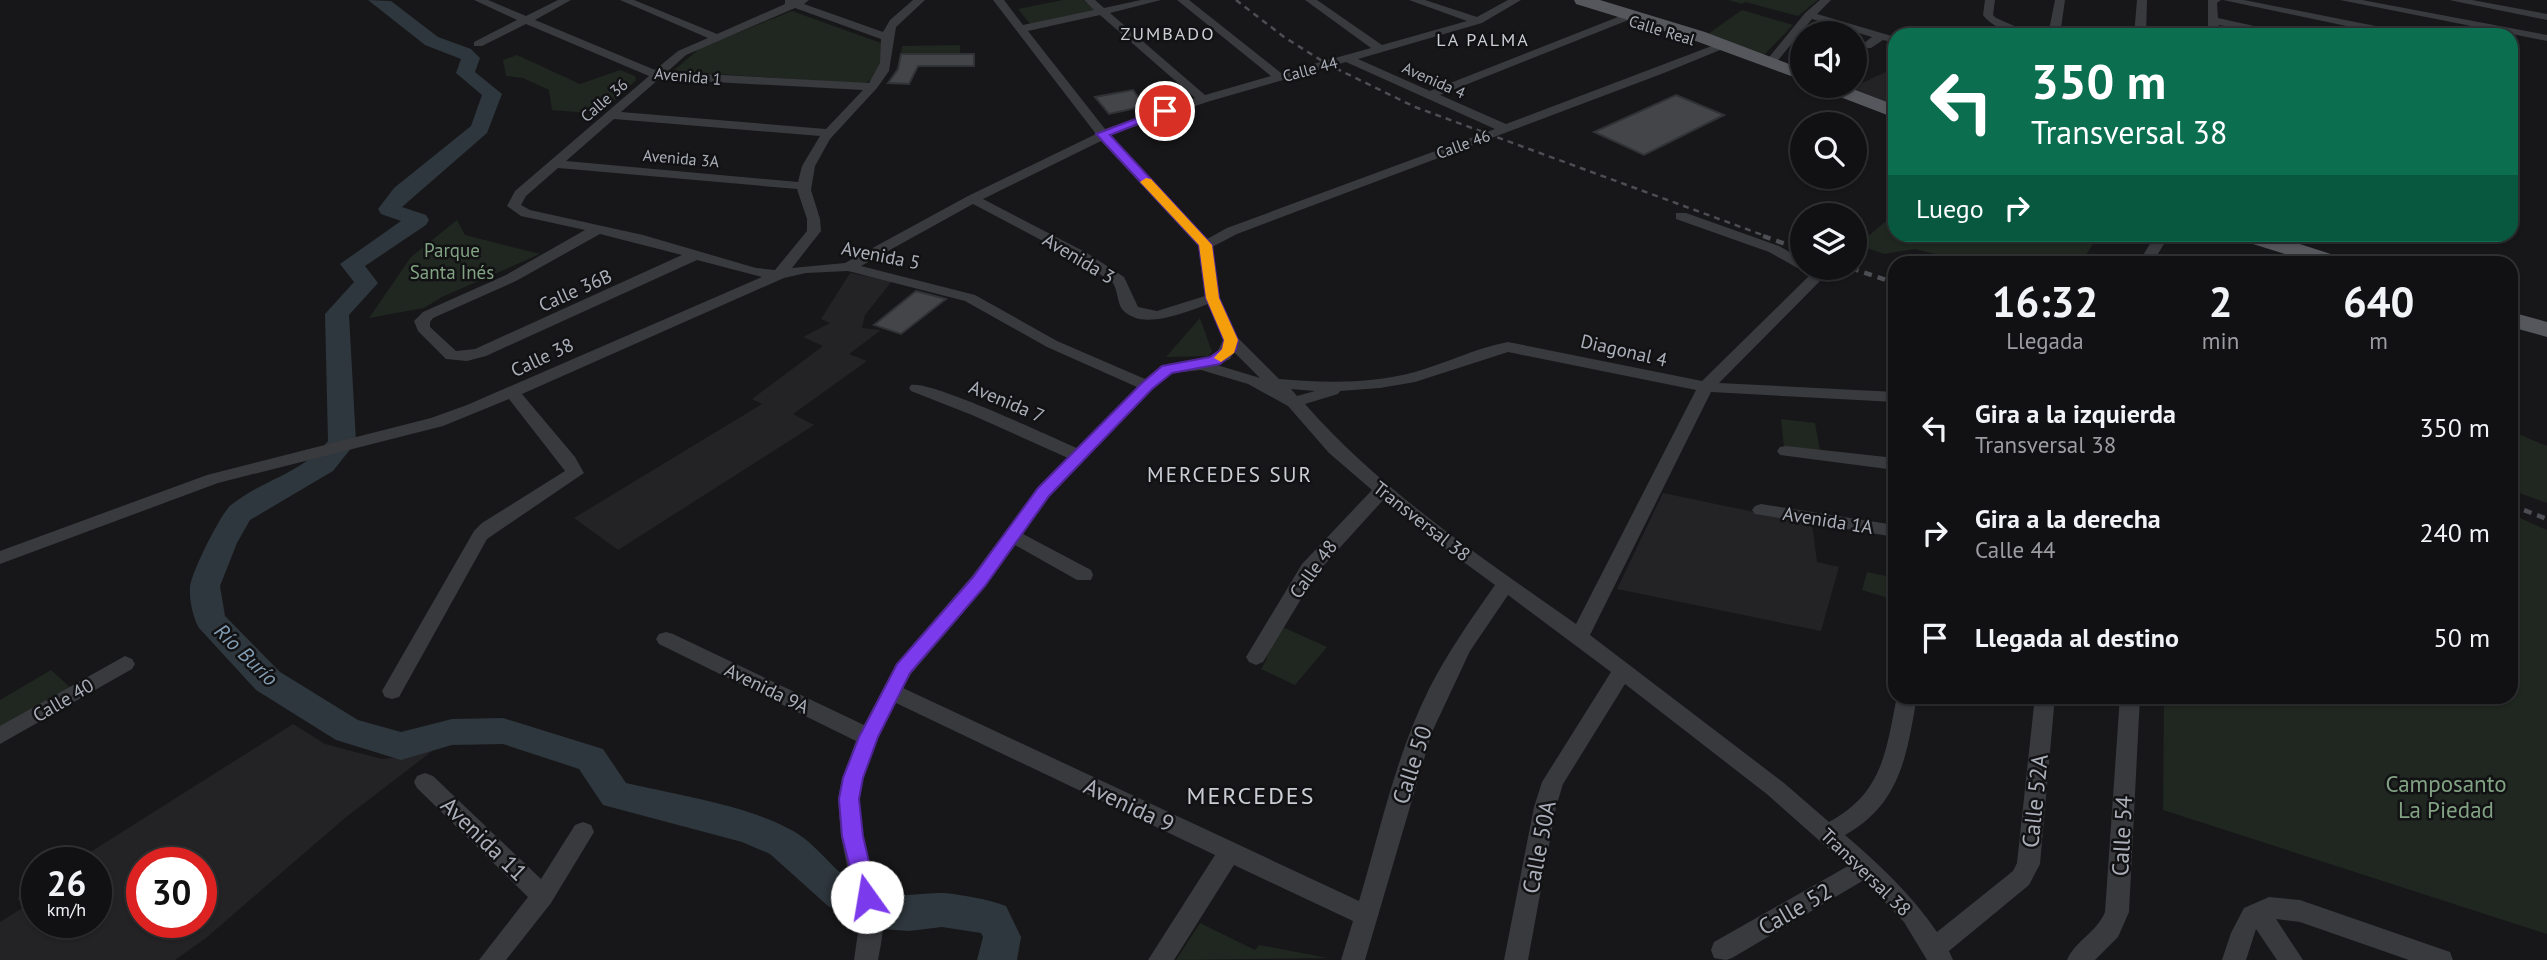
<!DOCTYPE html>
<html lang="es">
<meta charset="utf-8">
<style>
:root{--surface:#111113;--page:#1a1a1c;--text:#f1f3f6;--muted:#9c9da0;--line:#303133}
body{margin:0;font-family:"PT Sans",sans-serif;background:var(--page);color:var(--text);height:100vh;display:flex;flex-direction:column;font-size:26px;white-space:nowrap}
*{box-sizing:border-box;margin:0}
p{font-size:23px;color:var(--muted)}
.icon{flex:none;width:38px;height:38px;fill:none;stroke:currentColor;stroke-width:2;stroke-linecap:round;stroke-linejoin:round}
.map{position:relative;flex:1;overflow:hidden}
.details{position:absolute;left:1888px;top:256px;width:630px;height:448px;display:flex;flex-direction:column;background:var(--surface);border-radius:21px;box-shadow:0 2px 5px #0004,0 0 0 2px var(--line)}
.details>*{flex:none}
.top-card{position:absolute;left:1888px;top:28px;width:630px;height:214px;border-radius:21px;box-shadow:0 2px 5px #0004,0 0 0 2px var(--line);background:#0b6e4f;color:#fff;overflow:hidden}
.buttons{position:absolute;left:1790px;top:21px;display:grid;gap:14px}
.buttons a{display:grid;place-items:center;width:77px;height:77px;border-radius:50%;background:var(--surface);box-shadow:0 2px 5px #0004,0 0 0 2px var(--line);font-size:35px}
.speed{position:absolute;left:21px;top:847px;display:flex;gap:14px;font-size:35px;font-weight:700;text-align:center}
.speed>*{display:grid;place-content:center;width:91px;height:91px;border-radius:50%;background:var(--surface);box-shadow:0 2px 5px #0004,0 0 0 2px var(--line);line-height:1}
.speed small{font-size:18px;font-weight:400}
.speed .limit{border:10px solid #d22;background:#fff;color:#111}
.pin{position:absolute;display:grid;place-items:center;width:60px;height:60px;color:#fff;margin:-30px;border:4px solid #fff;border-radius:50%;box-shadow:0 2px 7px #0007}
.me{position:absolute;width:77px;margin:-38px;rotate:347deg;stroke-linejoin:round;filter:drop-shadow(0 0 5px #0008)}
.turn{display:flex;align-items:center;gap:24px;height:147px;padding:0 28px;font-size:32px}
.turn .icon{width:91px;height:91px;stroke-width:2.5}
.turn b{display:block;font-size:49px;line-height:60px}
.then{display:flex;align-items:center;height:66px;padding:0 28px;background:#0003;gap:14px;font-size:26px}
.eta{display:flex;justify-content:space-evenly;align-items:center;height:119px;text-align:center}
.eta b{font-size:42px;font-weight:700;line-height:49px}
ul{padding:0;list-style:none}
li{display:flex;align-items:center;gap:21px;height:105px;padding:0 28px}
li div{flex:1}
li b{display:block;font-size:26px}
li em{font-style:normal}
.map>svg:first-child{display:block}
</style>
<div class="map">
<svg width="2547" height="960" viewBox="0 0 2547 960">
<rect width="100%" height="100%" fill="#171719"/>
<path fill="#232326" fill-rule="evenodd" d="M1895 68V105L1848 87 1855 86Z
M850 273 892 281 865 315 862 328 881 330 849 354 867 361 793 414 814 425 618 550 574 518 762 404 752 399 823 346 803 337 830 323 821 319Z
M1663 493 1812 524 1817 562 1839 567 1821 631 1617 589Z
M293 724 325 744 382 759 400 757 444 742 345 818 206 938 175 960H0V922L24 907 17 898 37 886V922H96V863H73ZM142 863H201V922H142Z"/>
<path fill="#1f2720" d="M1063 0H1083L1096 11 1031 25 1018 9Z
M1728 0H1818L1798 16 1745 2 1742 4Z
M1742 10 1793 25 1764 55 1705 36Z
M792 11 881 43C884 57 879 79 863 84L673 71 700 48Z
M960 45V54H901L902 46Z
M517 55 580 84 620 70 635 76 636 80 600 114 552 110 549 90 523 78 506 76 503 60Z
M1895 213V234L2098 235 2082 262H1966L1915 249 1884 254 1858 245Z
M457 220 465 235 540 254 442 297 424 308 369 318 411 257Z
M1200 318 1212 352 1208 356 1166 357Z
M1781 419 1815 423 1820 451 1784 447Z
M2511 431 2547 446V503L2511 490Z
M2511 514 2547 530V934L2163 810 2164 697 2511 696Z
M1867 572 1895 578V600L1862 590Z
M1276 624 1327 647 1295 685 1261 669C1272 655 1265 643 1276 624Z
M51 670 71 688 0 729V700Z
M1200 923 1255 950 1259 945 1328 958 1176 960Z"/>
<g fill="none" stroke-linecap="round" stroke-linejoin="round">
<path fill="#2e373d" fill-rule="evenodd" d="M368 0 391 1 438 37 471 49 480 58 475 72 502 94 487 133 402 207 426 215 429 220 426 225 365 266 378 283 349 315 356 442 333 471 250 520 237 543 220 586 225 616 280 672 358 720 401 732 452 719 503 718 603 749 626 783C677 795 752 806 795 832 822 848 840 882 870 891 897 900 918 892 944 893 964 895 987 899 1006 906L1021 937 1017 960H977L983 937 981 933 942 927 909 931 882 929 854 920 828 906 770 854 742 842 603 805 579 769 503 744 452 745 401 760 336 740 256 690 199 628C193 618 189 599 190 587 191 573 221 513 231 505 263 479 300 475 328 441L325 314 354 282 340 264 401 221 381 214 378 209 394 188 471 126 482 95 456 73 461 59 425 45Z"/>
</g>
<path fill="#444549" stroke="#313235" stroke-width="2" d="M901 54H974V66H918L909 84 888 83 898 69Z
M1133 90 1145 106 1109 114 1095 97Z
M1676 95 1724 115 1644 155 1594 132Z
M916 291 946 299 901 334 874 325Z"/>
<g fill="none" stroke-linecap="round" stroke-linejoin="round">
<path fill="#393a3e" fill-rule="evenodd" d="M474 0H488L526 16 558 0H571L535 20 655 70 678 51 708 38 620 0H634L717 34 785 4V0H809L804 4 883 32 890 20 913 0H925L896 27 889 71 877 88 830 139 815 166 811 190 820 219 821 231 792 268 845 263 968 196 1096 134 993 0H1004L1023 25 1094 10 1084 0H1095L1104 8 1141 0H1161L1110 13 1205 95 1271 76 1177 0H1189L1281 73 1371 48 1305 0H1317L1382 45 1467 21 1409 0H1425L1477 17 1508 0H1521L1482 23 1358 59 1430 91 1628 13H1636V17L1440 95 1506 124 1717 44H1725V48L1664 73 1237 234 1212 247 1220 298 1238 338 1279 379C1324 383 1371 384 1415 372 1447 363 1475 348 1508 342L1702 381 1810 275 1769 252 1676 219V213H1686L1779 246 1802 259V268C1811 268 1821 266 1826 274L1824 277 1719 383 1895 392V402L1711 392 1590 635 1784 783 1829 822C1883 793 1886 751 1897 696H1917C1907 754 1901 804 1845 835 1879 864 1912 895 1937 932L2013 871 2017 863 2035 696H2055L2040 864 2029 885 1949 951 1953 960H1927L1904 922 1864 880 1732 958 1726 960 1714 958 1711 950 1714 942 1848 866 1768 795 1625 684 1563 784 1556 807 1528 960H1504L1534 807 1542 782 1611 672 1508 595 1470 651 1432 732 1365 960H1341L1353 921 1234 865 1174 960H1148L1215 855 896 703C881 732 861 766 860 799 858 841 877 881 882 922 884 934 880 948 878 960H854L859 925 841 836 838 799 842 778 856 741 659 644 656 639 659 634 666 632 673 634 864 725 896 664 972 576 1038 488 1068 458 972 415 911 391 909 388 911 385C931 380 1051 437 1077 448L1137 387 1047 347 965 301 848 271 806 273 784 278 522 394 575 457 584 473 487 539 399 697 392 699 385 697 382 691 474 531 482 523 565 471 509 399 443 426 218 483 0 564V551L207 475 431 418 467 405 762 277 697 260 486 356 467 361 446 359 418 331 414 321 423 312 506 275 585 230 521 216 507 206 515 191 649 76 526 24 482 46H474V42L517 20ZM795 8 881 39 880 63 869 83 667 72 686 55ZM1100 15 1195 98 1105 129 1028 31ZM1346 62 1495 129 1227 228 1207 239 1110 135 1207 102ZM659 79 863 90 826 129 621 112ZM614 119 820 136 802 166 798 182 566 161ZM1101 141 1198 246 1205 296 1157 311 1138 307 1124 277 1087 253 983 199ZM558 168 797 189 807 219V231L775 270 756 268 643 235 530 210 521 205 526 196ZM973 204 1077 259 1113 283C1118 291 1117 302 1122 309 1141 332 1186 312 1208 304L1223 340 1217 353 1199 361 1161 366 1145 379 1057 341 975 295 861 266ZM600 234 682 255 475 349 456 351 430 327V322L433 318 516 281ZM1234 352 1260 378 1217 365 1230 359ZM1508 352 1696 390 1576 624C1481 557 1382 492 1305 404L1338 394 1340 391 1380 388 1415 382ZM1201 370 1248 384 1288 406 1329 453 1372 490 1302 564 1246 657 1249 662 1256 665 1263 662 1316 574 1384 499 1424 533 1495 585C1471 619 1448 652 1429 689 1396 755 1380 831 1359 901L903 688 911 674 986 586 1015 545 1077 580H1091L1093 575 1091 570 1023 534 1050 496 1153 389 1172 373ZM1291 389 1315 391 1297 396Z
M1820 0H1831L1817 14 1895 37V43L1883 40 1871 48 1855 49V43H1864L1872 37 1812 19 1774 65H1766V61L1805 13Z
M1985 0H1995L1993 15 1996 18 2035 35C2017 35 1994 30 1983 15Z
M2055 0H2065L2060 35H2048Z
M2137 0H2147L2146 35H2134Z
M2208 0H2221L2217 3 2218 18 2295 35H2272L2219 25 2220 35H2208Z
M2223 0H2244L2406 32 2412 35H2389Z
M2340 0H2362L2547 35V41Z
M2449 0H2472L2547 14V20Z
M2156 234H2170L2153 262H2139Z
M2329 234H2344L2335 240 2330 239Z
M1786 446 1895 458V470L1780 455 1777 451 1780 447Z
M1761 504 1895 525V537L1755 514 1752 510 1755 506Z
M125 656 132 659 135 664 132 669 0 744V726Z
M2120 696H2140L2129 912 2118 937 2095 960H2067C2075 941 2097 932 2105 912Z
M425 773 433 776 541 879 575 825 583 822 591 825 594 832 551 903 506 960H479L528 897 417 788 414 782 417 776Z
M2269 897 2300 900 2450 952 2453 960H2409L2300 922 2276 919 2303 960H2277L2256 929 2246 960H2222L2231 933 2244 908Z"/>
<path fill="#55575d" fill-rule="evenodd" d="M1574 0H1600L1705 32 1802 69V80L1693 40 1576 4Z
M1820 86H1845L1895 105V118L1822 90Z
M2234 234H2269L2340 257 2344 262H2310L2237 239Z
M2511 312 2547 322V337L2511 327Z"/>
<path stroke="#4c4e53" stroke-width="2.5" stroke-dasharray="6 5" stroke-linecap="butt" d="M1236 0 1284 37 1327 64 1415 107 1768 237"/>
<path stroke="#4c4e53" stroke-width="4.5" stroke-dasharray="8 6" stroke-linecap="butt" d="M1763 236 1802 250
M1851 268 1895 283
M2511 505 2547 519"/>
</g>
<path fill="#7c3aed" stroke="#51269a" stroke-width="2" d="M1161 109 1171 111 1110 135 1212 245 1219 298 1238 340 1236 350 1220 364 1172 373 1152 389 1049 496 985 586 910 673 878 737 863 778 859 799 863 836 877 897 874 904 867 907 859 904 842 836 839 799 843 778 859 737 897 664 973 577 1038 488 1142 383 1162 366 1210 357 1222 349 1224 340 1206 298 1199 245 1096 134Z"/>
<path fill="#f59e0b" d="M1146 178 1151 179 1212 245 1219 298 1238 340 1234 353 1221 362 1214 358 1222 349 1224 340 1206 298 1199 245 1142 184 1140 182Z"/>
<g text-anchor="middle" stroke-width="5" stroke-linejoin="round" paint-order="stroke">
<g font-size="16" fill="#aaafb9" stroke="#121214">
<text transform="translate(1662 30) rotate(17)" y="6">Calle Real</text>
<text transform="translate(1310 69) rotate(-15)" y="6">Calle 44</text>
<text transform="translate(688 76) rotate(5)" y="6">Avenida 1</text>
<text transform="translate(1434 80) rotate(24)" y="6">Avenida 4</text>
<text transform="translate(604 100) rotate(-41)" y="6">Calle 36</text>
<text transform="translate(1463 144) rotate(-20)" y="6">Calle 46</text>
<text transform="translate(681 158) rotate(5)" y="6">Avenida 3A</text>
</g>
<g font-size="18" letter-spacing="2" fill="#cbced5" stroke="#121214">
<text x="1168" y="40">ZUMBADO</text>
<text x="1483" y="46">LA PALMA</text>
</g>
<g font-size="19" fill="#82a383" stroke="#121214">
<text x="452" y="257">Parque<tspan x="452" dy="22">Santa Inés</tspan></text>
</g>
<g font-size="19" fill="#aaafb9" stroke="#121214">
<text transform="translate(881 255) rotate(11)" y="7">Avenida 5</text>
<text transform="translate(1079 258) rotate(31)" y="7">Avenida 3</text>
<text transform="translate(575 290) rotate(-24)" y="7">Calle 36B</text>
<text transform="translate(1624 350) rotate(13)" y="7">Diagonal 4</text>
<text transform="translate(542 357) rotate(-25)" y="7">Calle 38</text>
<text transform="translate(1007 401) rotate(23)" y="7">Avenida 7</text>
<text transform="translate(1828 520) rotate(9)" y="7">Avenida 1A</text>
<text transform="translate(1422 521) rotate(38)" y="7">Transversal 38</text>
<text transform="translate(1313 569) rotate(-54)" y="7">Calle 48</text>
<text transform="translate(767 688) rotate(26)" y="7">Avenida 9A</text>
<text transform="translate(63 700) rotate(-30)" y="7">Calle 40</text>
<text transform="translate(1866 872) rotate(44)" y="7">Transversal 38</text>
</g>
<g font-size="21" letter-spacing="2" fill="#cbced5" stroke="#121214">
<text x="1230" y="482">MERCEDES SUR</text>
</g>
<g font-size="21" font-style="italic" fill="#839db2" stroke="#121214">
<text transform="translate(246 655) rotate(44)" y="7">Río Burío</text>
</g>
<g font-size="23" fill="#aaafb9" stroke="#121214">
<text transform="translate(1412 765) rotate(-72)" y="8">Calle 50</text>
<text transform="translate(2035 801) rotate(-84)" y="8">Calle 52A</text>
<text transform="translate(1129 805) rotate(25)" y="8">Avenida 9</text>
<text transform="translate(2122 836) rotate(-87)" y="8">Calle 54</text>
<text transform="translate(484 839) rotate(44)" y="8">Avenida 11</text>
<text transform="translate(1539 847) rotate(-79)" y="8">Calle 50A</text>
<text transform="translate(1795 909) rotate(-30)" y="8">Calle 52</text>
</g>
<g font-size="23" fill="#82a383" stroke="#121214">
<text x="2446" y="792">Camposanto<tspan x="2446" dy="26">La Piedad</tspan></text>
</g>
<g font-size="24" letter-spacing="2" fill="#cbced5" stroke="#121214">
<text x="1251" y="804">MERCEDES</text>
</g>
</g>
</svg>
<div class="buttons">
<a><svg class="icon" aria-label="sound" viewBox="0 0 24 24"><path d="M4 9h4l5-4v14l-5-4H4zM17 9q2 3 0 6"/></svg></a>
<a><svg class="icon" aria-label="search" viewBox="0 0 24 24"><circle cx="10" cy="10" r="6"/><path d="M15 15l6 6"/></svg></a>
<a><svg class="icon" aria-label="layers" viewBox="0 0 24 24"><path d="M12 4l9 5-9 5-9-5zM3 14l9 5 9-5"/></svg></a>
</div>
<div class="speed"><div>26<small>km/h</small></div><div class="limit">30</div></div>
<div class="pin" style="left:1165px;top:111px;background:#d93025"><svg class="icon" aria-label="arrive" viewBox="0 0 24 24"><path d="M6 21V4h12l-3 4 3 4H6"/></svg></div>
<svg class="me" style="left:867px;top:897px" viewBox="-20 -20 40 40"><circle r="19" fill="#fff"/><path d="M0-13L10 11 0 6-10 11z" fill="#7c3aed"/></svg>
<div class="top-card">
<div class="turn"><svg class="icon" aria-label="left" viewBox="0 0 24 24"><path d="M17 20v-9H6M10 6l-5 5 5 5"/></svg><div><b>350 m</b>Transversal 38</div></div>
<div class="then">Luego<svg class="icon" aria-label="right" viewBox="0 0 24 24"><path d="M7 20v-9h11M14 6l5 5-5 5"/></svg></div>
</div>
<section class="details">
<div class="eta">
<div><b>16:32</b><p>Llegada</p></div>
<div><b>2</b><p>min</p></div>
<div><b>640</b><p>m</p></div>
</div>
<ul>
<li><svg class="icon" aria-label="left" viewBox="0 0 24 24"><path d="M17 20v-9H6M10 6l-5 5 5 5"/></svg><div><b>Gira a la izquierda</b><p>Transversal 38</p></div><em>350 m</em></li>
<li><svg class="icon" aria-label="right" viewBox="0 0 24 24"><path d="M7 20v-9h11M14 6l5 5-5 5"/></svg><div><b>Gira a la derecha</b><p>Calle 44</p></div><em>240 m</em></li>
<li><svg class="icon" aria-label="arrive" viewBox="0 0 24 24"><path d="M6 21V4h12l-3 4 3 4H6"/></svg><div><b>Llegada al destino</b></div><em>50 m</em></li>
</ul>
</section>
</div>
